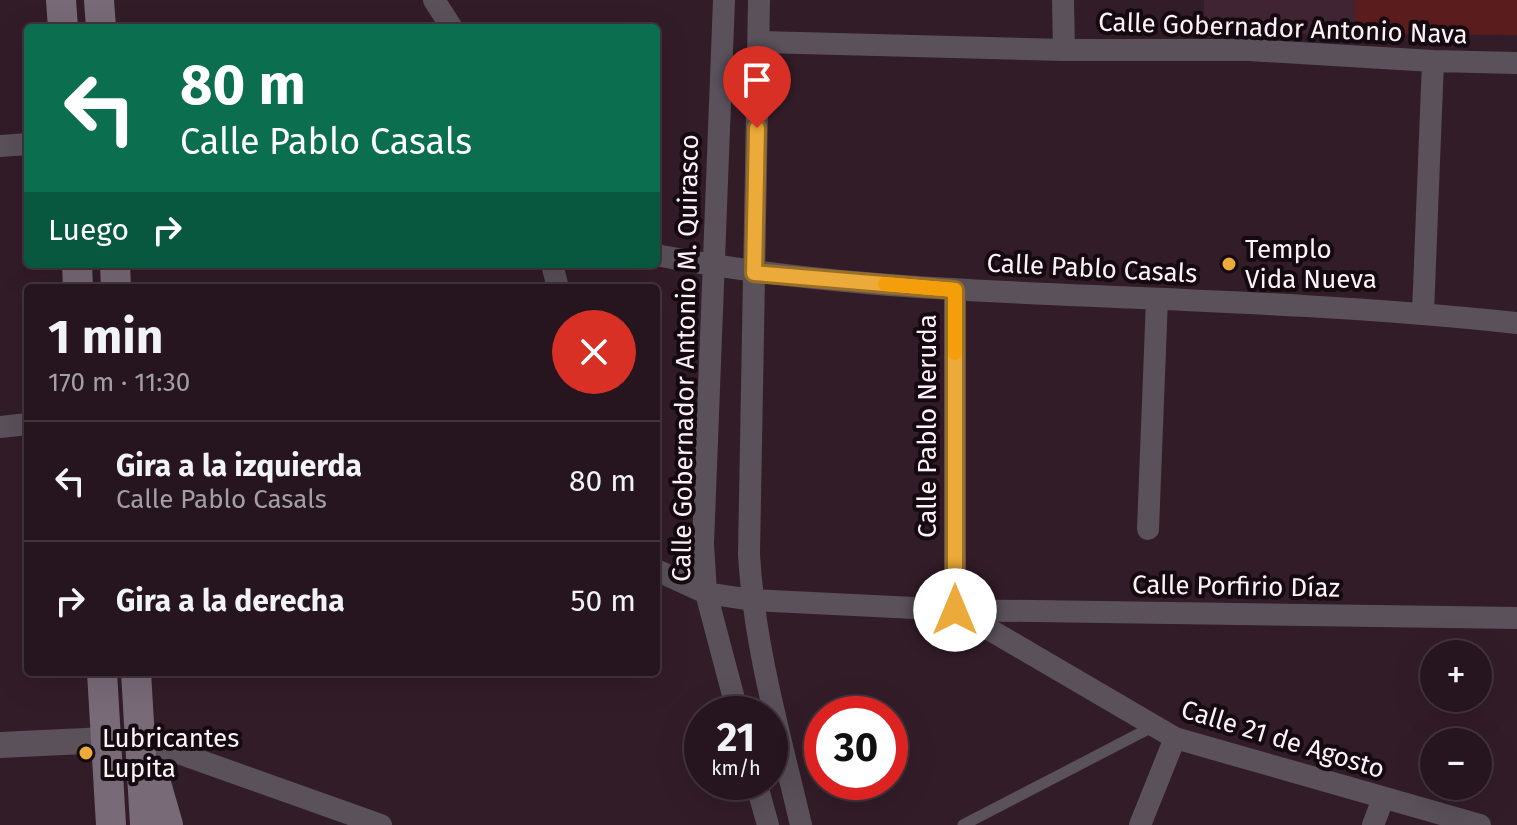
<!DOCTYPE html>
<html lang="es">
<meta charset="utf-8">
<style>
:root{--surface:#26151e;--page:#2e1e27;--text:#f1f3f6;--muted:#a49fa4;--line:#42343c}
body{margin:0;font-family:"Fira Sans",sans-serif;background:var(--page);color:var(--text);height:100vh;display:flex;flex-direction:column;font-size:30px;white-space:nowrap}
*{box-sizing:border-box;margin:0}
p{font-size:26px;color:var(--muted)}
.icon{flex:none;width:44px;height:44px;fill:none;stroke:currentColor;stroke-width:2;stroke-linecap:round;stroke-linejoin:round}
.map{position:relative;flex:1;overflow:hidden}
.side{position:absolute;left:24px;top:284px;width:636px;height:392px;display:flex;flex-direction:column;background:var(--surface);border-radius:8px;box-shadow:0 8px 32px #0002,0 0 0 2px var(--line)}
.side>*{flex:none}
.hud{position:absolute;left:24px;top:24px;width:636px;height:244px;border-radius:8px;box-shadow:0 8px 32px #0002,0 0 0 2px var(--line);background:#0b6e4f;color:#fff;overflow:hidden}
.controls{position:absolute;left:1420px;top:640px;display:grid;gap:16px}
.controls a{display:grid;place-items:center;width:72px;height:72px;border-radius:50%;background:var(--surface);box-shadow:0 8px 32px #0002,0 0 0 2px var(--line);font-size:40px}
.speed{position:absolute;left:684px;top:696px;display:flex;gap:16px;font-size:40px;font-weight:700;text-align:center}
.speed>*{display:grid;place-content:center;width:104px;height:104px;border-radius:50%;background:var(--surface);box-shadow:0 8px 32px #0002,0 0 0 2px var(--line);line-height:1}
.speed small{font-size:20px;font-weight:400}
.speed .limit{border:12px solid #d22;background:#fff;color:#111}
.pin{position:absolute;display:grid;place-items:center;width:68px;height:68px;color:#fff;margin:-82px -34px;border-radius:50% 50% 50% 0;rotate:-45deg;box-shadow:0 0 8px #0007}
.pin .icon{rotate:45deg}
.me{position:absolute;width:88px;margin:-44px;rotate:0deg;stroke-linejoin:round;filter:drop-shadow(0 0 6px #0008)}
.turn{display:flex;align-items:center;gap:28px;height:168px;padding:0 24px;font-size:36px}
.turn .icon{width:104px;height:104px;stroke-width:2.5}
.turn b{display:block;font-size:56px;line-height:68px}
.then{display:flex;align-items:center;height:76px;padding:0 24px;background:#0003;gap:16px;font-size:30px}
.round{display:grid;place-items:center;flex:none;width:84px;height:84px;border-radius:42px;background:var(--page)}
.headline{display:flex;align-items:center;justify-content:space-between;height:136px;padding:0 24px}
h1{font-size:48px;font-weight:700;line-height:60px}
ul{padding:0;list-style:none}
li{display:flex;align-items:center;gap:24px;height:120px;padding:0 24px;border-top:2px solid var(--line)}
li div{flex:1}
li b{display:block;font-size:30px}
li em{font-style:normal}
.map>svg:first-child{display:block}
</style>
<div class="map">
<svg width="1517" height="825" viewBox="0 0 1517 825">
<rect width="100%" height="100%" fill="#321c28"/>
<path fill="#412434" d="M1204 0H1355V34H1204Z"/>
<path fill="#5b1c1e" d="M1355 0H1517V35L1355 34Z"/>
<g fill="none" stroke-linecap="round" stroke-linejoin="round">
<path stroke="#5a515a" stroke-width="11" d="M963 825 1152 727"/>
<path stroke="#5a515a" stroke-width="22" d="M434 0 452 28
M724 0 703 544 706 593 738 714
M759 0 749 554C754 646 780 735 801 825
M1063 0 1064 50
M759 42 1064 50H1249L1433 61 1517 63
M0 146 28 144
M656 255C800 283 948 290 1095 296 1236 302 1377 308 1517 323
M552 264 558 288
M955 290V610
M1423 313 1433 61
M0 427 28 424
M1148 529 1157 299
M656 570 706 593 752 600 955 610 1517 618
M956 610 1175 738 1480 825
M139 739 381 825
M756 782 768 825
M1140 825 1175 738
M1373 825 1383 799"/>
<path stroke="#5a515a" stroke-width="26" d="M0 745 106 740"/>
<path stroke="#796a78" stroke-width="30" d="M61 0 63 28
M99 0 101 28
M77 264 78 288
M115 264 116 288
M102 672 111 825
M136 672 145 825
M153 773 168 825"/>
</g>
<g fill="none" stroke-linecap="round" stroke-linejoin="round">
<g stroke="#996e25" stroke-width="20">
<path id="route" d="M757 128 754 273 955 290V610"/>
</g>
<use href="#route" stroke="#ebaa39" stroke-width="14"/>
<path stroke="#f59e0b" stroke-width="14" d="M885 284 955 290V353"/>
</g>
<g fill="#ebaa39" stroke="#140a0f" stroke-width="3">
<circle cx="1229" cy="264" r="8"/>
<circle cx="86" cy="753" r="8"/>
</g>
<g text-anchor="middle" stroke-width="8" stroke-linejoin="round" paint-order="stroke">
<g font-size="26" fill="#fef1f7" stroke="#140a0f">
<text transform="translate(1283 28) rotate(2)" y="9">Calle Gobernador Antonio Nava</text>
<text transform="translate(1092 268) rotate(3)" y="9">Calle Pablo Casals</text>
<text transform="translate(685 358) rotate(-89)" y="9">Calle Gobernador Antonio M. Quirasco</text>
<text transform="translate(927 426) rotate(-90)" y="9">Calle Pablo Neruda</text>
<text transform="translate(1236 586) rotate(1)" y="9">Calle Porfirio Díaz</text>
<text transform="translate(1283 739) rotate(17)" y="9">Calle 21 de Agosto</text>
</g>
<g font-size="26" fill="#fef1f7" stroke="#140a0f" text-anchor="start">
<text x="1245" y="258">Templo<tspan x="1245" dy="30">Vida Nueva</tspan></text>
<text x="102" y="747">Lubricantes<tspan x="102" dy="30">Lupita</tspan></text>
</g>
</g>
</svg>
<div class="controls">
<a>+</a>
<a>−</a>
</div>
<div class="speed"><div>21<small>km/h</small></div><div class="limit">30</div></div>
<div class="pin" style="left:757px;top:128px;background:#d93025"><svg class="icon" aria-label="arrive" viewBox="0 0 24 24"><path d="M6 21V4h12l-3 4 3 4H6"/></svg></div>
<svg class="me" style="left:955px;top:610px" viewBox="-20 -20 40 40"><circle r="19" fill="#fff"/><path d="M0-13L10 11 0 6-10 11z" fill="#ebaa39"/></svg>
<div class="hud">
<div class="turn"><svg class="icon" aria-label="left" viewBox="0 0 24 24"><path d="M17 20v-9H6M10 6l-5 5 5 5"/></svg><div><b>80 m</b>Calle Pablo Casals</div></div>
<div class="then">Luego<svg class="icon" aria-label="right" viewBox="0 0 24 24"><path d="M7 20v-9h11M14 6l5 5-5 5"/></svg></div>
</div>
<section class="side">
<div class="headline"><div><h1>1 min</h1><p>170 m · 11:30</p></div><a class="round" style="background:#d93025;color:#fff"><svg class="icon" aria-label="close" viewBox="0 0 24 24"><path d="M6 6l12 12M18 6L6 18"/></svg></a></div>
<ul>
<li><svg class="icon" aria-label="left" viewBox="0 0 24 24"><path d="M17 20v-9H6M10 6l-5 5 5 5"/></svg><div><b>Gira a la izquierda</b><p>Calle Pablo Casals</p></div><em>80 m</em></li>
<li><svg class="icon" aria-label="right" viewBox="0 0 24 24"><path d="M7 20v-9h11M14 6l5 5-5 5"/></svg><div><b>Gira a la derecha</b></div><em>50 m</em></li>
</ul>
</section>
</div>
